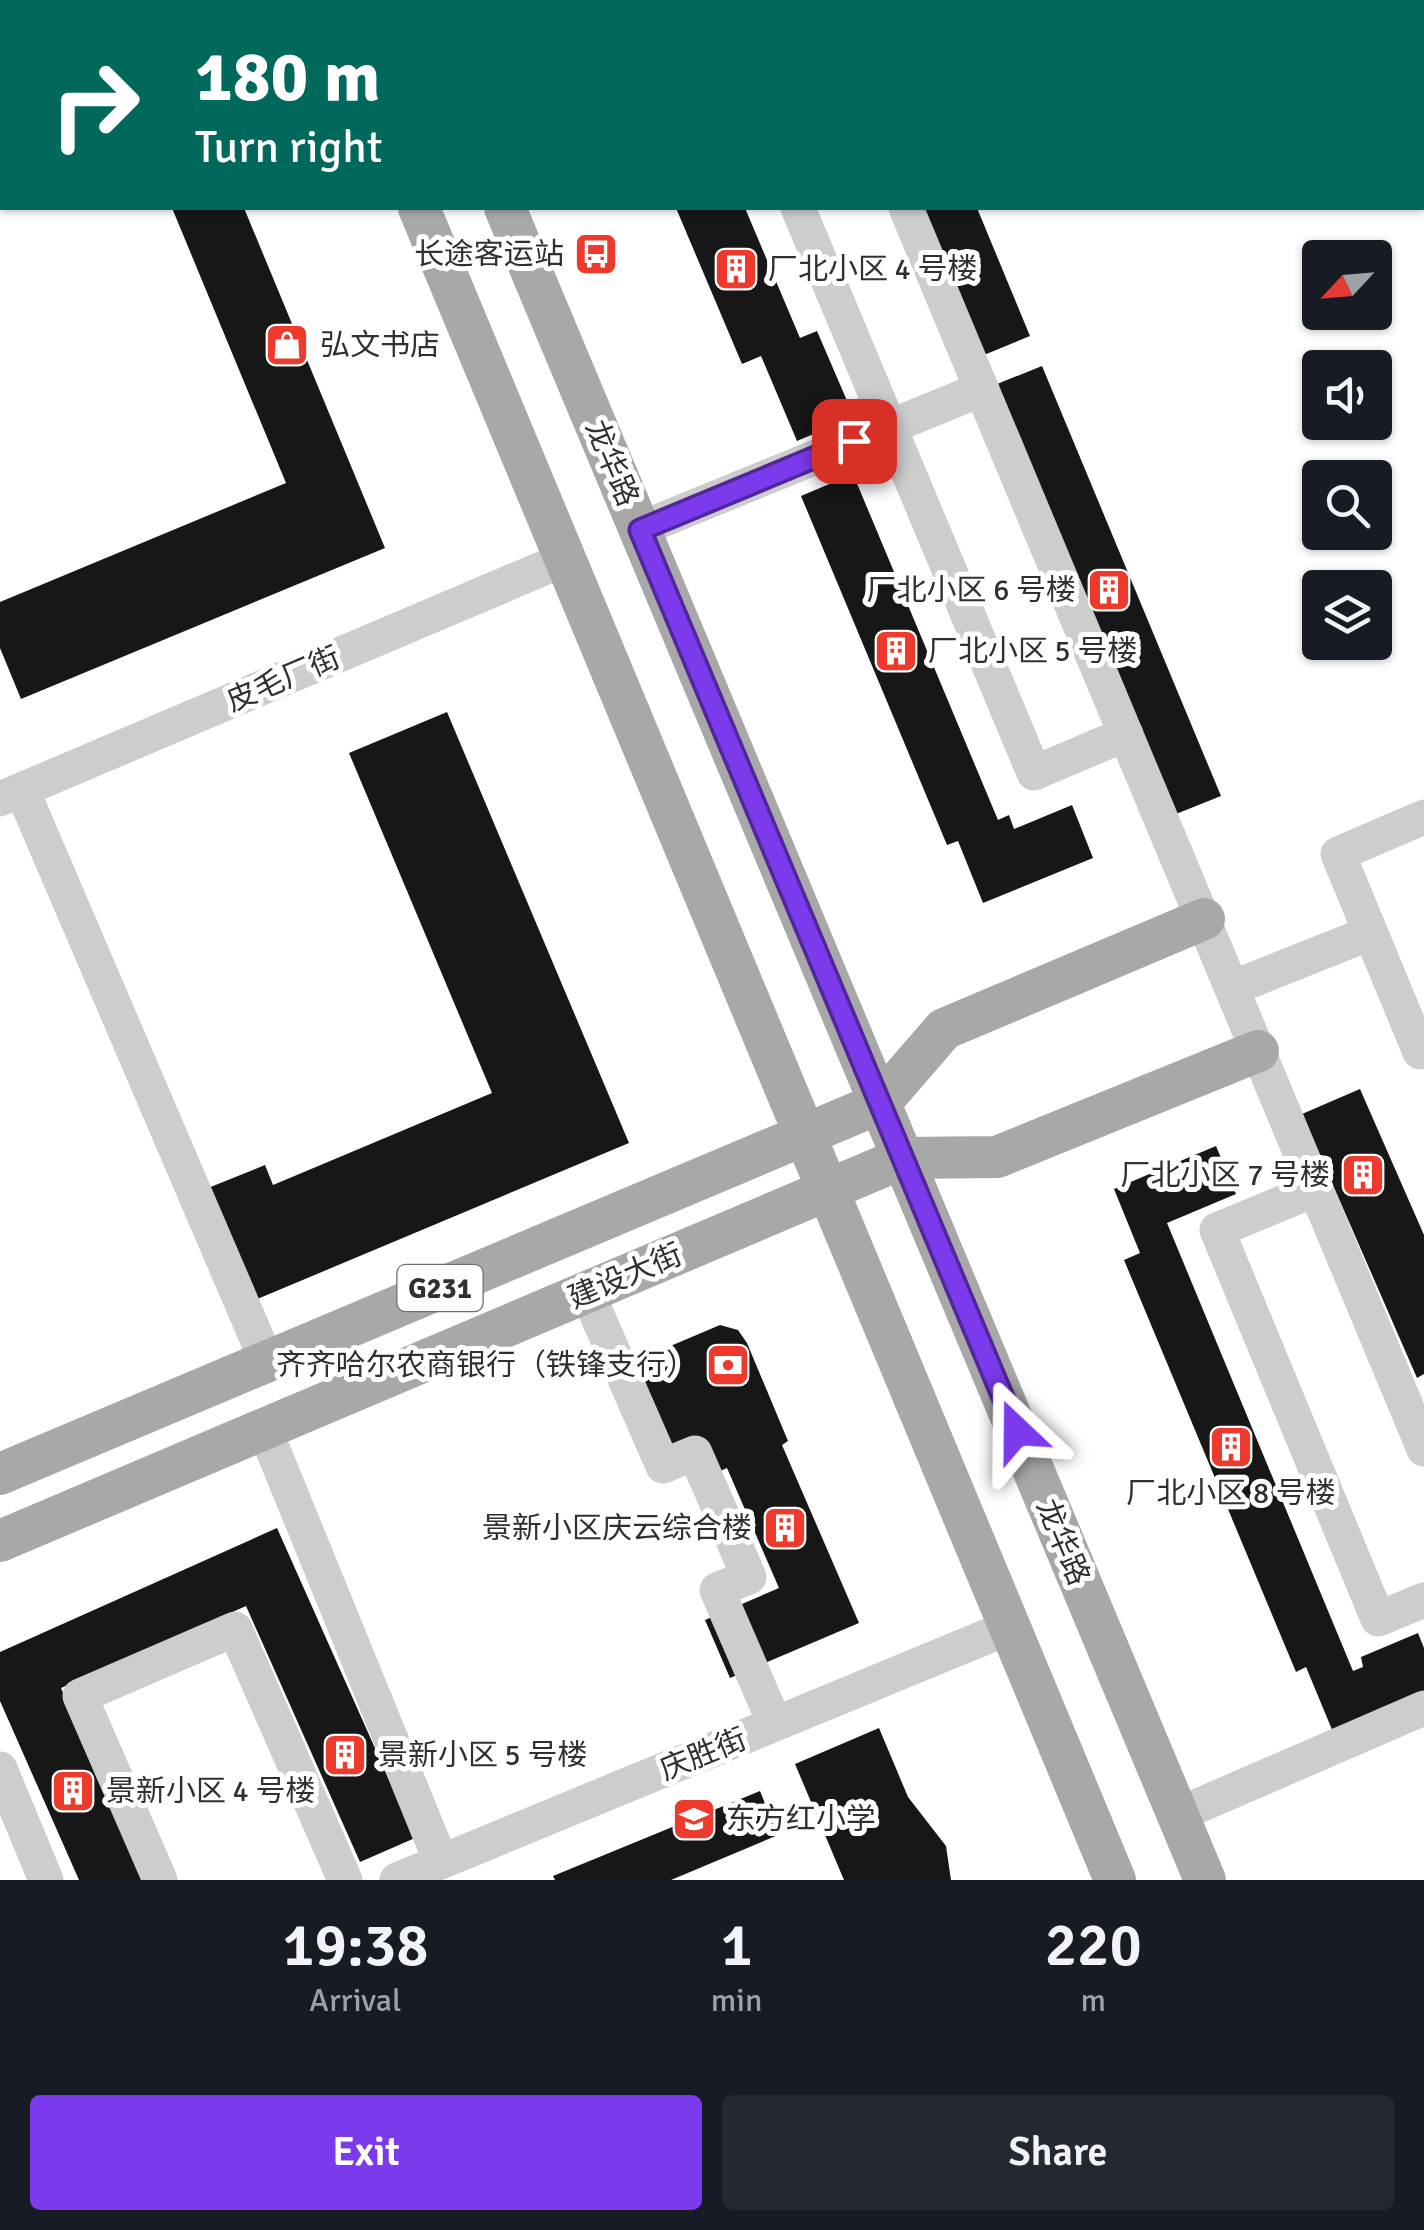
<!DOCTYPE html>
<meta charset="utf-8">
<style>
:root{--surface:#171b24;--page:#242831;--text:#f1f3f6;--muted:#9ea1a6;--accent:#7c3aed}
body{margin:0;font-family:Signika,"Noto Sans SC",sans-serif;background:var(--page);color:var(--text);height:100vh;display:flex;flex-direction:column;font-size:38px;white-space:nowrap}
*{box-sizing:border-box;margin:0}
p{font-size:32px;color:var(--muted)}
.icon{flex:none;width:55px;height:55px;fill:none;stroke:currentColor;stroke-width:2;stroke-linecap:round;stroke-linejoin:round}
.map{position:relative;height:1880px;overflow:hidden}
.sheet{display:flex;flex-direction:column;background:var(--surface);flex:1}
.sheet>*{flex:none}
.hud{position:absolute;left:0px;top:0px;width:1425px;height:210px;box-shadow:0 2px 8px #0004;background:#00695c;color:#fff;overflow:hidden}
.needle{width:65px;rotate:244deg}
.fabs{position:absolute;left:1302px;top:240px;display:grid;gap:20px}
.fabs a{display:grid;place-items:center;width:90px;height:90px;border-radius:10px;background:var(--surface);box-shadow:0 2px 8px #0004;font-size:50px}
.pin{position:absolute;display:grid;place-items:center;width:85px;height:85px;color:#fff;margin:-42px;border-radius:20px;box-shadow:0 5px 15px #0006}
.me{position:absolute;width:110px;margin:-55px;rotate:337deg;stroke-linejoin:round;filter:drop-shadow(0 0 8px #0008)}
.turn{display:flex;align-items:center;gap:35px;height:210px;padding:0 30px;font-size:45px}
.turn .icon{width:130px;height:130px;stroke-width:2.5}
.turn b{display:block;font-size:70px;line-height:85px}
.eta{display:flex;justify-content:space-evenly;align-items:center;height:170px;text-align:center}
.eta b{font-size:60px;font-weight:600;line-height:70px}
.button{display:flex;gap:20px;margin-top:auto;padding:20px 30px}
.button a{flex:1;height:115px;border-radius:10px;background:var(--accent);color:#fff;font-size:40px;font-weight:600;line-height:115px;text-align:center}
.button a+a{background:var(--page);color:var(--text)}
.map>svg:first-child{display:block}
</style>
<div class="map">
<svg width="1424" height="1880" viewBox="0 0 1424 1880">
<rect width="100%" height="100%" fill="#fff"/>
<path fill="#171717" d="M172 208H244L385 548 21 699 0 648V602L286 483Z
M676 208H745L800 338 817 331 854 417 797 441 761 356 742 364Z
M923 208H977L1030 336 984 355Z
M1042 366 1221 796 1176 814 997 384Z
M853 474 998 820 1009 815 1014 829 1072 805 1093 858 983 903 958 841 947 845 801 496Z
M447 712 629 1143 255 1300 208 1188 265 1165 273 1185 492 1093 349 753Z
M1360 1089 1424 1235V1374L1417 1378 1302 1114Z
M1216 1146 1236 1194 1167 1223 1353 1671 1363 1667 1361 1657 1418 1633 1424 1648V1693L1333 1732 1306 1667 1296 1672 1124 1260 1140 1253 1114 1189Z
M720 1325 738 1330 747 1343 788 1441 782 1445 859 1623 730 1678 705 1620 779 1588 727 1468 716 1473 701 1437 666 1451 628 1364Z
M277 1528 415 1838 360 1862 246 1606 61 1688 146 1880H79L0 1701V1652Z
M879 1728 908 1797 946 1846 951 1880H844L795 1764Z
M760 1791 778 1835 671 1880H555L553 1876Z"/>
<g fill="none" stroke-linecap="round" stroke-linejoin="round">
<path stroke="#cdcdcd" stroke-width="35" d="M711 0 712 2
M819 0 820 2
M465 2 471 0
M798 208 1034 773 1126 734
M906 208 1424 1449
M640 529 982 389
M22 790 267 1362
M0 799 565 559
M1424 817 1338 854 1420 1052 1424 1050
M1232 988 1370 933
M1316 1189 1217 1230 1378 1619 1424 1600
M587 1292 663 1466 695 1453 749 1577 717 1590 775 1724
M264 1428 441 1862
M0 1769 46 1880
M1177 1815 1424 1708
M160 1880 80 1696 235 1629 345 1880
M397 1880 1010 1627"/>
<path stroke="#a8a8a8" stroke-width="42" d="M332 0 333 2
M419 0 420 2
M419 208 1115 1880
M505 208 1205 1880
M0 1474 880 1103 944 1029 1204 919
M0 1541 903 1158 997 1157 1258 1051"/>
</g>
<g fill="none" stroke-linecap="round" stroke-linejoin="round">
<g stroke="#51269a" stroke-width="25">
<path id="route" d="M854 441 640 530 1017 1431"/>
</g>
<use href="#route" stroke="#7c3aed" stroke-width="18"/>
</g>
<defs>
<g id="bus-square" transform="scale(2.25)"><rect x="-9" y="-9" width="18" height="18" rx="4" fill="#ed3a2c" stroke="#fff"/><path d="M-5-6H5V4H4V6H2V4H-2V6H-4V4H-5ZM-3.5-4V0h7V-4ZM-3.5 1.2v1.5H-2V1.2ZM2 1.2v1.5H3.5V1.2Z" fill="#fff"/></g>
<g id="building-square" transform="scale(2.25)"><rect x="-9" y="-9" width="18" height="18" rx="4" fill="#ed3a2c" stroke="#fff"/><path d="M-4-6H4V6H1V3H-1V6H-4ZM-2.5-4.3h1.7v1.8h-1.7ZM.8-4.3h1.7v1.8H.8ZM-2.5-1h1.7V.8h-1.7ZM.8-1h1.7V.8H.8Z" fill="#fff"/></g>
<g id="shop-square" transform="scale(2.25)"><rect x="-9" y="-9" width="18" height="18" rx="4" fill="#ed3a2c" stroke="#fff"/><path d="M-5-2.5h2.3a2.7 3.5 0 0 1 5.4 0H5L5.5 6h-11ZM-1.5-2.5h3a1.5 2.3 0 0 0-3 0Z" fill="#fff"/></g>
<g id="bank-square" transform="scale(2.25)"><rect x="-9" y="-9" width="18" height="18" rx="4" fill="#ed3a2c" stroke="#fff"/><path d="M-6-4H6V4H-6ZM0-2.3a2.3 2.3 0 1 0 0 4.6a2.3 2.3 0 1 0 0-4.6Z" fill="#fff"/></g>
<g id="school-square" transform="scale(2.25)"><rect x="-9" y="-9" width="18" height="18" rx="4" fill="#ed3a2c" stroke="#fff"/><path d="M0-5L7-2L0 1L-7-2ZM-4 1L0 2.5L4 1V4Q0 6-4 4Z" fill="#fff"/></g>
</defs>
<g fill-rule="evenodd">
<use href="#bus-square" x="596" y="254"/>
<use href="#building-square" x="736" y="269"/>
<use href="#shop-square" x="287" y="345"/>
<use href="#building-square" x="1109" y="590"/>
<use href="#building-square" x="896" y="651"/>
<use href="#building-square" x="1363" y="1175"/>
<use href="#bank-square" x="728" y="1365"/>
<use href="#building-square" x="1231" y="1447"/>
<use href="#building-square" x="785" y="1528"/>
<use href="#building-square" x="345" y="1755"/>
<use href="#building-square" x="73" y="1791"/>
<use href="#school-square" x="694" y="1819"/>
</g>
<g text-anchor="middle" stroke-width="10" stroke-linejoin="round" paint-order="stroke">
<rect fill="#fff" stroke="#6e6e6e" stroke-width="2.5" x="397.5" y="1265" width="85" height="46" rx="8"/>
<g font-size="28" font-weight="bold" fill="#303030">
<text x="440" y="1298">G231</text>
</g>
<g font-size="30" fill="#303030" stroke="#fff" text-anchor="start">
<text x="564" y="264" text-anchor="end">长途客运站</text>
<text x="768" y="279">厂北小区 4 号楼</text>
<text x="320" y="355">弘文书店</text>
<text x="1076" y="600" text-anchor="end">厂北小区 6 号楼</text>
<text x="928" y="661">厂北小区 5 号楼</text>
<text x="1330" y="1185" text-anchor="end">厂北小区 7 号楼</text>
<text x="696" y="1375" text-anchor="end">齐齐哈尔农商银行（铁锋支行）</text>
<text x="1231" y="1503" text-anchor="middle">厂北小区 8 号楼</text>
<text x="752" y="1538" text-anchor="end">景新小区庆云综合楼</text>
<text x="378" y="1765">景新小区 5 号楼</text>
<text x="106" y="1801">景新小区 4 号楼</text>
<text x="726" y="1829">东方红小学</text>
</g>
<g font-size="30" fill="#303030" stroke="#fff">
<text transform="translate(612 463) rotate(67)" y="10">龙华路</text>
<text transform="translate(283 679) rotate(-23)" y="10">皮毛厂街</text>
<text transform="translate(625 1276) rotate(-23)" y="10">建设大街</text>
<text transform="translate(1063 1542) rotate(67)" y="10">龙华路</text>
<text transform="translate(703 1754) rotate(-22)" y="10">庆胜街</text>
</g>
</g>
</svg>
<div class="fabs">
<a><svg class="needle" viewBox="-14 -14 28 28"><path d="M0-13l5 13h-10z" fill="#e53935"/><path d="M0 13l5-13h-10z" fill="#9ea1a6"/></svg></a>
<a><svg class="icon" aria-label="sound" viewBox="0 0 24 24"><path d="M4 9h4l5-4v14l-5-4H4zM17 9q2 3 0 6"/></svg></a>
<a><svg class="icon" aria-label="search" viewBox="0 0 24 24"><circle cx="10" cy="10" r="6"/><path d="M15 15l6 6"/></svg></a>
<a><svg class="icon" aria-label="layers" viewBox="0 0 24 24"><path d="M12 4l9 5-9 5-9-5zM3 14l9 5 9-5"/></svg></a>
</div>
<div class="pin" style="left:854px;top:441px;background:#d93025"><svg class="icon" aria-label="arrive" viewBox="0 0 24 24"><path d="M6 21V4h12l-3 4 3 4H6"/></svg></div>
<svg class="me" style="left:1017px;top:1431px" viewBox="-20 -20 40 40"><path d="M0-17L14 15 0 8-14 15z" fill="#7c3aed" stroke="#fff" stroke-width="4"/></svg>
<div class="hud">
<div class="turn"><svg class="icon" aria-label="right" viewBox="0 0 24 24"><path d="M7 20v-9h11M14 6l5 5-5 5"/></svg><div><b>180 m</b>Turn right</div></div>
</div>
</div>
<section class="sheet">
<div class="eta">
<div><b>19:38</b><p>Arrival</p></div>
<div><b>1</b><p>min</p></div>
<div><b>220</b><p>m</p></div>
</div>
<div class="button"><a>Exit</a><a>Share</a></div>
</section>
